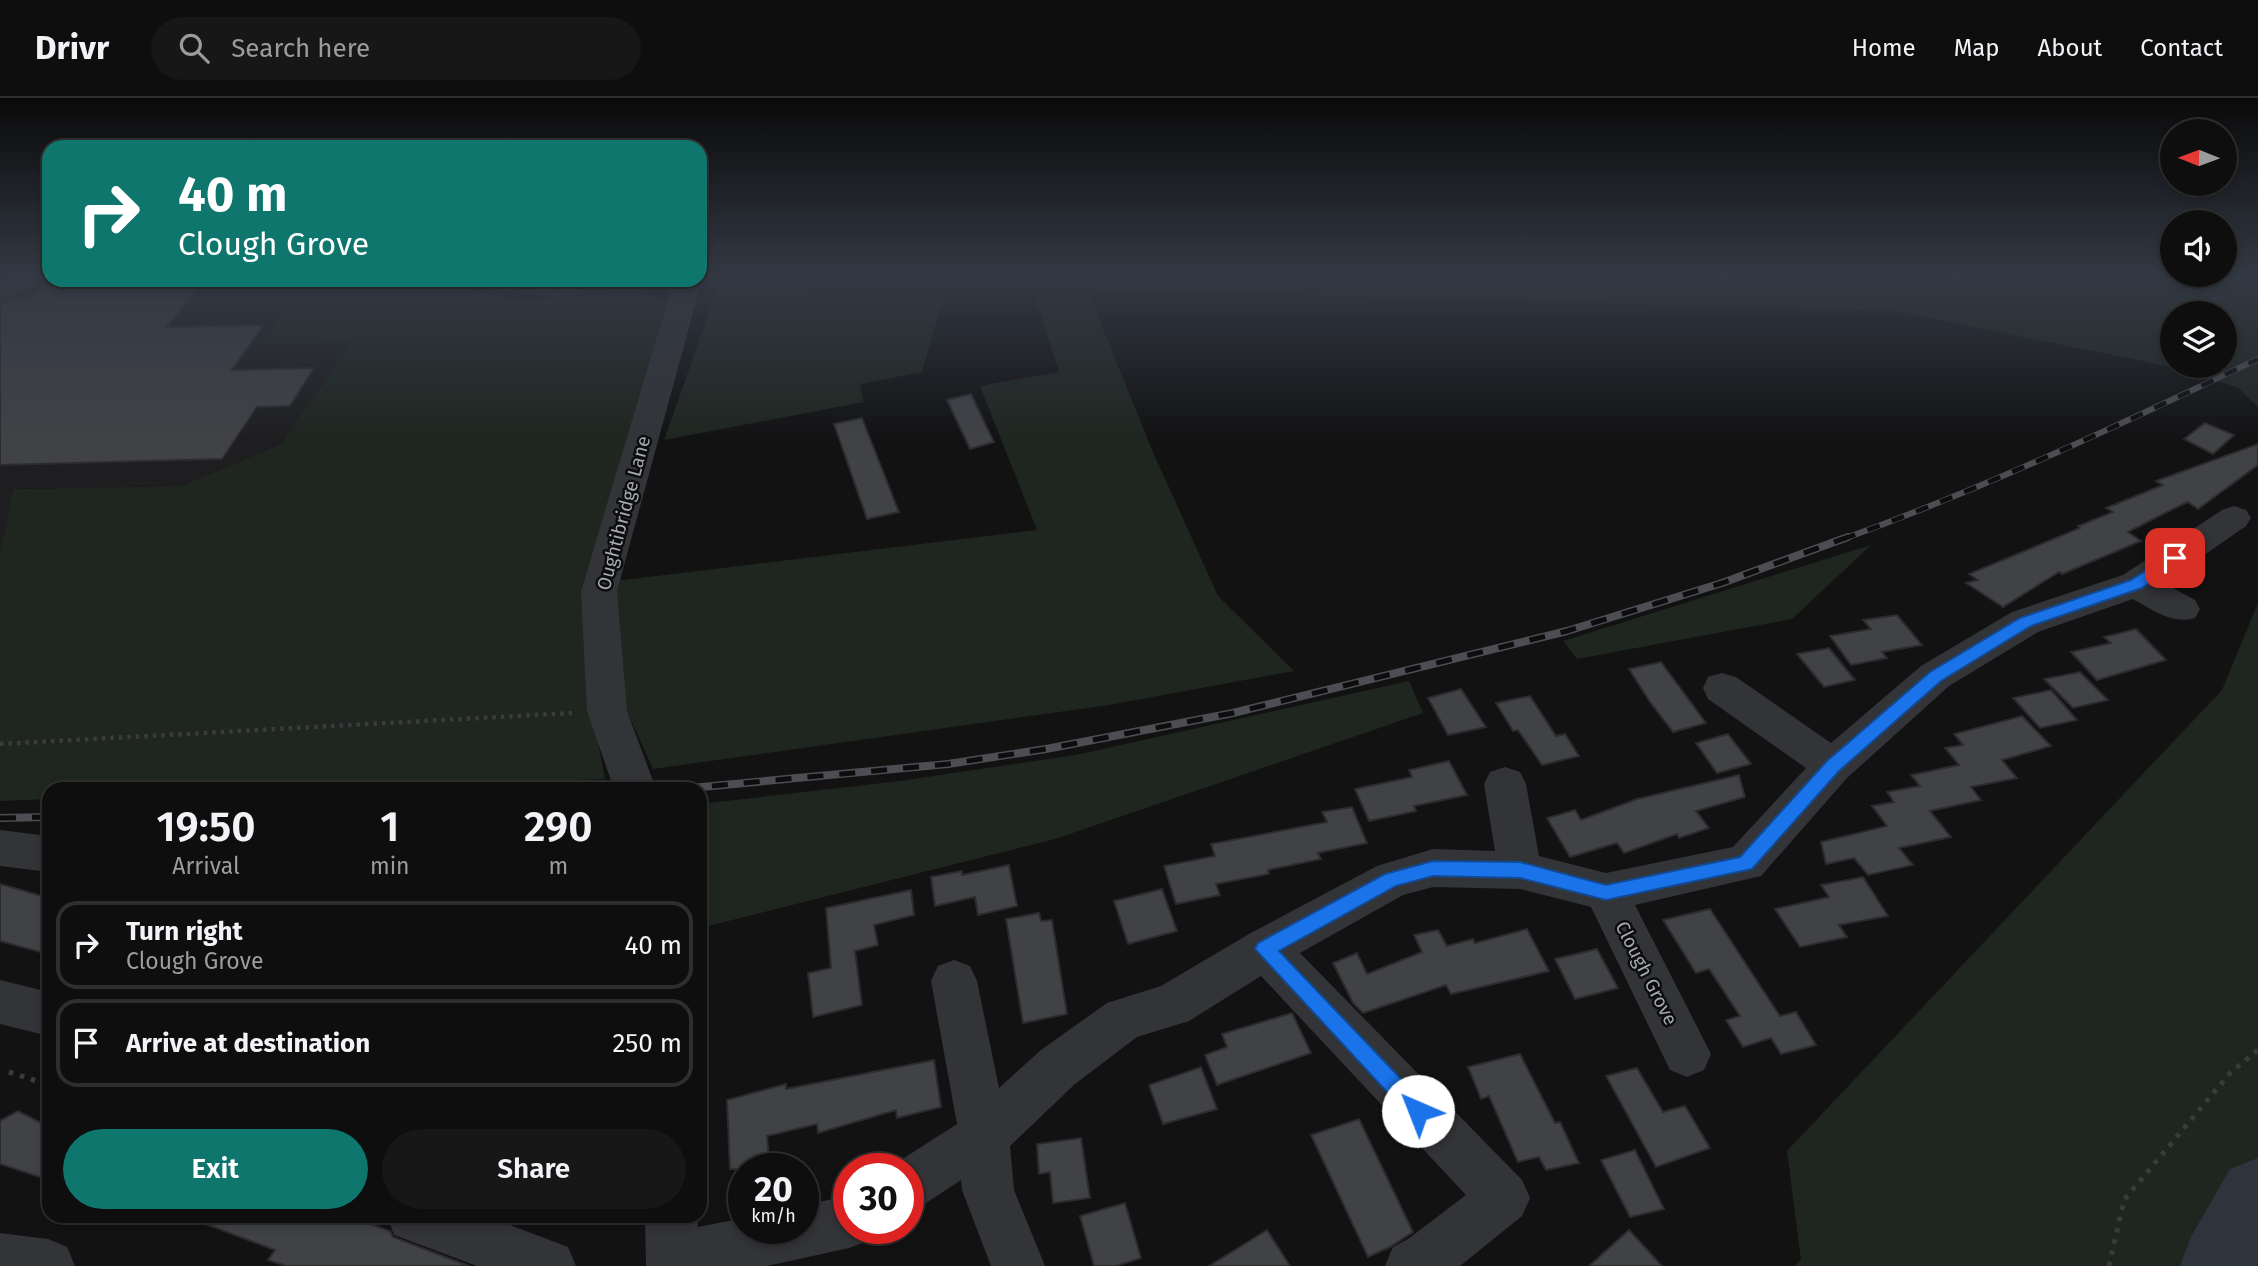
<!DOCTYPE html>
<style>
:root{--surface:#0e0e0e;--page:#171717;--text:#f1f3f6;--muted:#9b9c9e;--line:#2e2e2e;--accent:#0f766e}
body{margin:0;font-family:"Fira Sans",sans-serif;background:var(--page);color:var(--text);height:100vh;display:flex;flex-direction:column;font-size:26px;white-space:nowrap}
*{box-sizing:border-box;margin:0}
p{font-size:23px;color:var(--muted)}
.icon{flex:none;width:38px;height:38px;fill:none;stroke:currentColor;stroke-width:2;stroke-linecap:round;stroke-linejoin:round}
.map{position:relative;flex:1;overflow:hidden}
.details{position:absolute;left:42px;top:684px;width:665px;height:441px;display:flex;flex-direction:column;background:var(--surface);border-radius:21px;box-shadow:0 4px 10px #0003,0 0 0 2px var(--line)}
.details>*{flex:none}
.hud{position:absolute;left:42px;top:42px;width:665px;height:147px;border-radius:21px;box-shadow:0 4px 10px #0003,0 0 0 2px var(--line);background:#0f766e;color:#fff;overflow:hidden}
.needle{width:46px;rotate:271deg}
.buttons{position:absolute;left:2160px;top:21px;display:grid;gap:14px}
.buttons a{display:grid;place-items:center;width:77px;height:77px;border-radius:50%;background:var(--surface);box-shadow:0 4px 10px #0003,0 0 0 2px var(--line);font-size:35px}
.speed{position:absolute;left:728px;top:1055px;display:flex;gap:14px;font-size:35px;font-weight:700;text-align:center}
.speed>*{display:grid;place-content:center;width:91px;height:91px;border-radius:50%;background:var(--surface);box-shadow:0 4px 10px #0003,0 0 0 2px var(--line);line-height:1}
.speed small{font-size:18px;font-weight:400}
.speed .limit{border:10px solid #d22;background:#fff;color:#111}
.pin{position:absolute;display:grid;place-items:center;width:60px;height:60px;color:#fff;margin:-30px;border-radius:14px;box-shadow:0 4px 10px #0006}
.me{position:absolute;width:77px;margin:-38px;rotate:316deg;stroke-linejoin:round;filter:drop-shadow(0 0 5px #0008)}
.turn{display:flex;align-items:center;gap:24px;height:147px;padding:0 21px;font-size:32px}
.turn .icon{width:91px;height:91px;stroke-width:2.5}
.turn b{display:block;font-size:49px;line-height:60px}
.eta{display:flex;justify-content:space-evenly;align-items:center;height:119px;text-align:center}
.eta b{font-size:42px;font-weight:600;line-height:49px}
.button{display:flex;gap:14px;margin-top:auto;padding:14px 21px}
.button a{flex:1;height:80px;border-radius:42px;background:var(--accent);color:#fff;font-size:28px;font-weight:600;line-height:80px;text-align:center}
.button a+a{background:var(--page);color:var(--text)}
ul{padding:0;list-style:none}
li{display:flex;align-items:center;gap:21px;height:88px;margin:0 14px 10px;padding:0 7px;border:4px solid var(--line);border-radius:21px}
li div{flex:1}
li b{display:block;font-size:26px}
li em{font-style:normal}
header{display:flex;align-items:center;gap:42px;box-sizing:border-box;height:98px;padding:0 35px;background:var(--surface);border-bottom:2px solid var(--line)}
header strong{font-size:33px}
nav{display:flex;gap:38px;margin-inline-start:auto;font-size:24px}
.search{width:490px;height:63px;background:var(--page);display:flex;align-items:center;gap:18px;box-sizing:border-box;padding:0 24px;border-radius:38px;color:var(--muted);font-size:26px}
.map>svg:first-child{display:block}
</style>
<header>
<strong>Drivr</strong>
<div class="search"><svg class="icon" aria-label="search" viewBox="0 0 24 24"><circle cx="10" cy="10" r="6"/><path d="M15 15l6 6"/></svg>Search here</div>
<nav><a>Home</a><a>Map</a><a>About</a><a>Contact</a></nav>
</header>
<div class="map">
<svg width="2258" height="1168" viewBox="0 0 2258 1168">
<rect width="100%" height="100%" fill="#121213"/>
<path fill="#1e1e20" d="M0 180 210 182 187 213H285L263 247 351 245 281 346 181 388 13 391 0 455Z"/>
<path fill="#1f2620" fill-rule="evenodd" d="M1089 180H2258V309L2237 289 2157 266 1896 213 1087 191 1152 352 1218 498 1294 573 1109 607 653 671 626 611 615 483 1037 432 980 288 1059 274 1033 193 1086 191ZM2172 215H2224V268H2172Z
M210 182H429L512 201 640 195 669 205 663 232 582 489 589 595 605 681 332 691H49V701L0 703V455L13 391 181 388 281 346 351 245 262 247 284 213H186Z
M718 189 945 194 922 274 860 286 864 304 664 342Z
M1871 447 1792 521 1577 561 1563 543Z
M2258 505V1168H1794L1801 1162 1787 1053 2222 592Z
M1409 583 1423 615 1055 741 700 830V706L900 683 1076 657Z"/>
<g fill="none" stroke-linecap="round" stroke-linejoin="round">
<path fill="#2d343b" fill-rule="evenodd" d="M2258 1060V1168H2180L2191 1139 2230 1071Z"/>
</g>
<path fill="#414246" stroke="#2c2c2f" stroke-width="2" d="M49 182H205L167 229 264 227 232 272 314 270 290 308 257 309 222 361 0 367V205L18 200 32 199Z
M971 296 994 344 970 351 947 302Z
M862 320 899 414 867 421 834 326Z
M2205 325 2234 337 2213 356 2184 341Z
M2258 346V367L2198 411 2188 404 2169 413 2128 434 2141 443 2062 476 2059 474 2003 509 1966 485 1978 482 1969 476 2080 430 2078 428 2113 414 2106 410 2163 387 2156 383Z
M1897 517 1922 547 1882 554 1887 560 1851 567 1830 538 1871 531 1863 522Z
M2136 531 2166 562 2097 582 2071 554 2111 545 2104 539Z
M1829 550 1855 582 1824 589 1797 556Z
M1661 564 1706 625 1673 634 1650 604 1629 571Z
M2080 574 2108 602 2073 610 2044 581Z
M1461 591 1486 629 1448 637 1428 600Z
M2051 592 2077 622 2040 630 2013 600Z
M1530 598 1556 638 1565 636 1579 658 1542 667 1518 632 1513 633 1496 605Z
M2022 618 2051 648 2002 662 2017 680 1971 689 1981 702 1930 713 1951 739 1899 750 1913 767 1868 777 1854 760 1826 766 1821 744 1887 728 1872 708 1894 704 1887 694 1920 688 1911 677 1959 667 1945 650 1963 647 1954 636Z
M1728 636 1751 666 1717 675 1696 645Z
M1449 663 1467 697 1414 708 1416 713 1369 723 1355 691 1412 679 1409 672Z
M1739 677 1745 699 1696 713 1709 730 1679 740 1677 736 1624 755 1617 745 1570 759 1547 720 1575 712 1581 722 1637 701Z
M1352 709 1367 745 1318 755 1321 761 1268 772 1269 776 1216 786 1220 797 1176 806 1164 768 1215 758 1211 746 1327 724 1322 714Z
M1009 767 1017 808 978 817 975 799 935 808 931 779 962 773V777Z
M1863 779 1888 818 1839 827 1847 839 1800 849 1775 811 1829 799 1821 787Z
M0 786 49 800V846L40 854 0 843Z
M1162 791 1177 833 1128 846 1114 803Z
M911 792 914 817 874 827 878 847 855 853 862 907 813 919 808 875 831 870 826 810Z
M1710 811 1780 918 1796 914 1816 947 1781 956 1771 940 1743 949 1726 922 1740 918 1709 871 1696 875 1663 822Z
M1039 815 1041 823 1052 822 1067 916 1023 925 1006 821Z
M1527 831 1549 873 1451 896 1446 887 1363 915 1353 905 1333 865 1357 855 1367 876 1422 854 1414 837 1438 832 1447 848 1473 841 1475 845Z
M1597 851 1618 890 1575 901 1555 861Z
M1292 915 1311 955 1217 987 1205 957 1227 949 1222 936Z
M1520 956 1555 1025 1560 1024 1579 1065 1546 1072 1539 1059 1518 1064 1489 998 1481 1001 1468 969Z
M934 962 941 1009 897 1020 896 1012 818 1035 817 1026 767 1038 770 1071H730L727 1002 786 986V991Z
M1201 969 1217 1011 1163 1026 1149 987Z
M1637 970 1663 1014 1685 1008 1710 1050 1656 1069 1606 978Z
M18 1013 49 1029V1082L0 1066V1023Z
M1359 1021 1413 1134 1390 1149 1368 1159 1311 1037Z
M1081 1040 1090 1100 1053 1105 1050 1074 1039 1076 1037 1046Z
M1635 1052 1664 1111 1630 1119 1601 1062Z
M1125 1105 1141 1160 1116 1168H1094L1080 1118Z
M192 1118H350L390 1133 393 1139 469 1168H286L268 1162 275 1152 192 1121Z
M1267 1132 1290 1168H1209Z
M1629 1132 1662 1168H1589Z"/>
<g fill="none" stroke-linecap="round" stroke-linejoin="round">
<path stroke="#3a3b3f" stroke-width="3.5" stroke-dasharray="2.5 4.5" stroke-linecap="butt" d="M1685 180 1913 189 1966 180"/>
<path stroke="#3a3b3f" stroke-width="4.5" stroke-dasharray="3.5 5" stroke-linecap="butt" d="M0 646 572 615"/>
<path stroke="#3a3b3f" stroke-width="5" stroke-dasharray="4.5 7" stroke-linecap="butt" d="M9 974 49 987
M2109 1168 2124 1102 2231 974 2258 952"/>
<path fill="#333438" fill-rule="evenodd" d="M5 180H39C31 192 14 200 0 203V183Z
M700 180 702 182 617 493 627 613 656 691H614L587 613 581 493 672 189 557 198 514 195 482 188 478 182H700Z
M2234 408 2246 412 2251 420 2246 428 2164 485 2195 502 2200 511 2195 520C2172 527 2153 512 2133 501L2038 534 1949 588 1847 680 1761 778 1635 807 1711 956 1704 972 1687 979 1670 972 1591 809 1520 791 1433 789 1403 797 1300 855 1522 1082 1530 1100 1522 1118 1460 1168H1385L1393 1149 1408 1141 1466 1097 1261 878 1189 923 1137 939 1075 986 1010 1048 1014 1092 1045 1168H991L962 1092 961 1082 926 1105 908 1113V1071H889L890 1069 957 1026 931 883 938 868 954 862 970 868 977 883 999 990 1041 952 1107 905 1161 888 1249 836 1377 768 1433 751 1495 753 1484 686 1490 674 1505 669 1520 674 1526 686 1539 758 1606 775 1733 749 1806 670 1708 601 1703 590 1708 579 1722 575 1736 579 1831 645 1921 568 2012 514 2123 477 2222 412Z
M0 732 49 738V774L0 768Z
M0 882 49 894V938L0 926Z
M849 1098V1130H873L868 1143 849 1150 767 1168H646L645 1118H697L698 1129 744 1120V1130H803V1107Z
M387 1118H486L568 1149 576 1168H477L394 1137Z
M0 1135 48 1141 67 1149 75 1168H0Z"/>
<g stroke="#4d4e53" stroke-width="6">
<path id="rail-far1" d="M1843 441C1985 390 2122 326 2258 261"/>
</g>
<g stroke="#4d4e53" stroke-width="8">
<path id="rail" d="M680 691 948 666 1046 651 1233 615 1567 533 1722 485 1848 439
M0 720 49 719"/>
</g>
<use href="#rail-far1" stroke="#0d0d0e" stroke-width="4.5" stroke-dasharray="13" stroke-linecap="butt"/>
<use href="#rail" stroke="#0d0d0e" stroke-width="5" stroke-dasharray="16" stroke-linecap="butt"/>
</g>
<linearGradient id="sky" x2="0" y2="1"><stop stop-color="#0a0a0a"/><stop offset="0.52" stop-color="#333944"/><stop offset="1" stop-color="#333944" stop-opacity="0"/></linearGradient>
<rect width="2258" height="343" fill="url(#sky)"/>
<path fill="#1a73e8" stroke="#114b97" stroke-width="2" d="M2175 454 2183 460 2181 463 2142 490 2031 528 1941 583 1839 673 1752 771 1606 802 1520 780 1433 778 1396 788 1279 853 1425 1006 1428 1013 1425 1020 1418 1023 1411 1020 1255 851 1258 845 1385 776 1433 763 1520 764 1606 787 1740 759 1827 663 1930 574 2020 520 2131 482Z"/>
<g text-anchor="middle" stroke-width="5" stroke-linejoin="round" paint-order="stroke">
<g font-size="19" fill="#a5a9b3" stroke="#0d0d0e">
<text transform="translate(623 415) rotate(-75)" y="7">Oughtibridge Lane</text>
<text transform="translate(1647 875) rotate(63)" y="7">Clough Grove</text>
</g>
</g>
</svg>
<div class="buttons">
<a><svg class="needle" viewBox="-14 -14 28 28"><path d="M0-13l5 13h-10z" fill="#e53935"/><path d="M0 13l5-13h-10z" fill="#9b9c9e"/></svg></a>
<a><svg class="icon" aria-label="sound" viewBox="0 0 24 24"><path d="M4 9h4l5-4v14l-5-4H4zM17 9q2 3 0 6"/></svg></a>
<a><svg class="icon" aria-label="layers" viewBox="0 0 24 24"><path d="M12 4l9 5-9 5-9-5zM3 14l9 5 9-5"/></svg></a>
</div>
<div class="speed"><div>20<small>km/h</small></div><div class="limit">30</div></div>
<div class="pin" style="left:2175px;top:460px;background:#d93025"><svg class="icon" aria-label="arrive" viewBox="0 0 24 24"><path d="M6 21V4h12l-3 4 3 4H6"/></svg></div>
<svg class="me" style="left:1418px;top:1013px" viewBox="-20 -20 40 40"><circle r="19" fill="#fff"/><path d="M0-13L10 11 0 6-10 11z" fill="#1a73e8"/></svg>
<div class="hud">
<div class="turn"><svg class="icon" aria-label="right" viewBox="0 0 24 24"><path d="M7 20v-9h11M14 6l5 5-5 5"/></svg><div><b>40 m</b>Clough Grove</div></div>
</div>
<section class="details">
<div class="eta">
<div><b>19:50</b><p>Arrival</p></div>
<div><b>1</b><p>min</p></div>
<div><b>290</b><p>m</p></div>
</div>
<ul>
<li><svg class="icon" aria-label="right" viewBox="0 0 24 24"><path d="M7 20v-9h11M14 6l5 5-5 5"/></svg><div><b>Turn right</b><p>Clough Grove</p></div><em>40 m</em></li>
<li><svg class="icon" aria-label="arrive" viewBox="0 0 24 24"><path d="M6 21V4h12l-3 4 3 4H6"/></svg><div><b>Arrive at destination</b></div><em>250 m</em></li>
</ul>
<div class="button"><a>Exit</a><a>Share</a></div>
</section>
</div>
